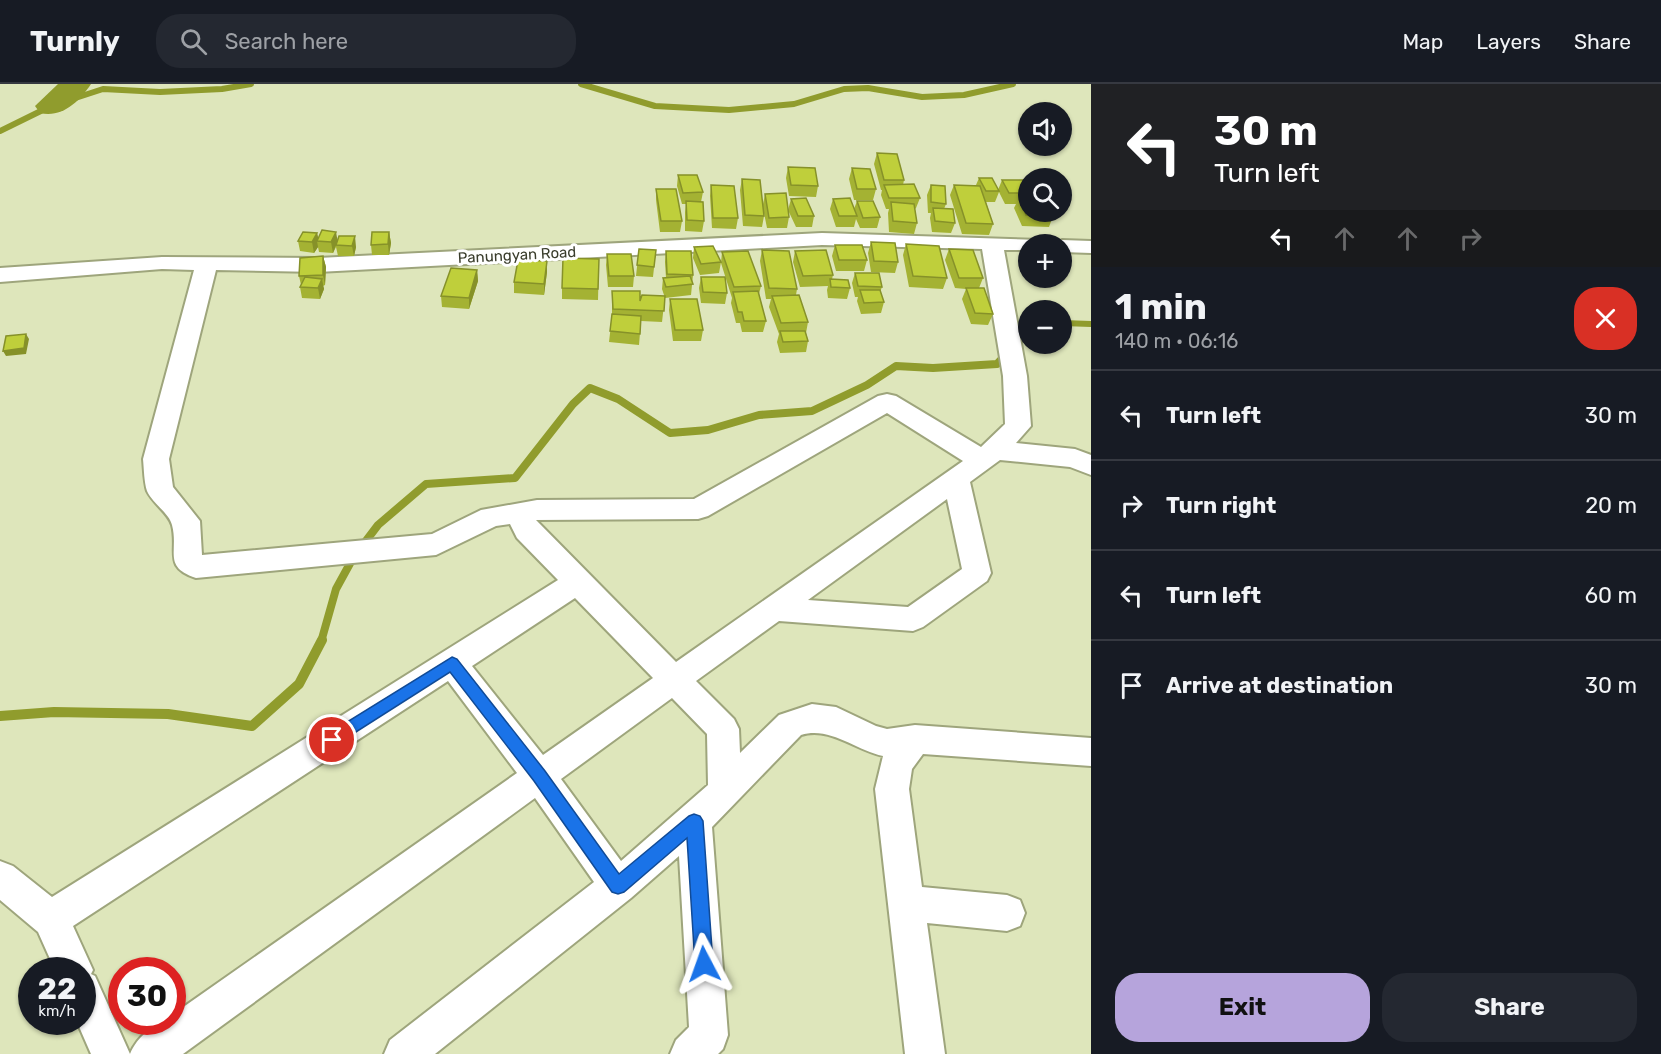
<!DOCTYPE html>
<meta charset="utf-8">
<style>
:root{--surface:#171b24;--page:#242831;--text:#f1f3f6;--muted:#9ea1a6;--line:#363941;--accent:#b6a4dc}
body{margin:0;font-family:Rubik,sans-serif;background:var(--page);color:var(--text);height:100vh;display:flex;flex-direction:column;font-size:22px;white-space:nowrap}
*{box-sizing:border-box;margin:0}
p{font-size:20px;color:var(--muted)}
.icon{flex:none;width:33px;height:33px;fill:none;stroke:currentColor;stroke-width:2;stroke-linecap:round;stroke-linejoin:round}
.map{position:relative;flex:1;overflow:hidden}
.panel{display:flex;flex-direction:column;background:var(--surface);width:570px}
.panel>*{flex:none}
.hud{background:#202124;color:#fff;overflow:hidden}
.tools{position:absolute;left:1018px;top:18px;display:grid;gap:12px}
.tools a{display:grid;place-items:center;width:54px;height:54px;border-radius:50%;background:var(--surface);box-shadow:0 2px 4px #0004;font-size:30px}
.speed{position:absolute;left:18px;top:873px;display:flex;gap:12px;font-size:30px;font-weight:700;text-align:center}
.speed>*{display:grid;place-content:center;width:78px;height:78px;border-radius:50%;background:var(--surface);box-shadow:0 2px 4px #0004;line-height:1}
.speed small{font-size:15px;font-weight:400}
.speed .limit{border:9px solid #d22;background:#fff;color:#111}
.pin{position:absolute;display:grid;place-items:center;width:51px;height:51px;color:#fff;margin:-26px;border:3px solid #fff;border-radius:50%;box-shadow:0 2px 6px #0007}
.me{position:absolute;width:66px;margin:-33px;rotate:356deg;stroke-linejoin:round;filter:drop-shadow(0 0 4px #0008)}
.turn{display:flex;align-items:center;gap:21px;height:126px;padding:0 24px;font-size:27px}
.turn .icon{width:78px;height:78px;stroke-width:2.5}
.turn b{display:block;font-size:42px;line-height:51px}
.lanes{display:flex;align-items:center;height:57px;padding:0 24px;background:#0003;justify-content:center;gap:30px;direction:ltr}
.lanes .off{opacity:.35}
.round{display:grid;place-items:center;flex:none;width:63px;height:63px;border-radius:24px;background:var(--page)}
.headline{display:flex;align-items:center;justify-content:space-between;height:102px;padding:0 24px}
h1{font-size:36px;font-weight:700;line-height:45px}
.primary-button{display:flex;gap:12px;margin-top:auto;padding:12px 24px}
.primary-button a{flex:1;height:69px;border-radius:24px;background:var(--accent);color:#111;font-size:24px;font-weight:700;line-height:69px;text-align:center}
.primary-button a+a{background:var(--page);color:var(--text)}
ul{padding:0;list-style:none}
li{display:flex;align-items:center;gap:18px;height:90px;padding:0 24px;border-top:2px solid var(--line)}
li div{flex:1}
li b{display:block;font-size:22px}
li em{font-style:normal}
header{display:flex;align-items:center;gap:36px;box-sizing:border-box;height:84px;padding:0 30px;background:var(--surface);border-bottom:2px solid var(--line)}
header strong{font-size:28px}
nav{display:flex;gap:33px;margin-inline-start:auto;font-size:21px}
.search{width:420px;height:54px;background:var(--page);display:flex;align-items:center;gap:15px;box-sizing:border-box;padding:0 21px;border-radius:24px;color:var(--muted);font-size:22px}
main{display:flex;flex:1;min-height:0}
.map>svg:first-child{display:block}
</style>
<header>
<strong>Turnly</strong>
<div class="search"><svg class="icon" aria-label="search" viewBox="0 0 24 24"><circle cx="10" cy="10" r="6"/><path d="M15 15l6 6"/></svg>Search here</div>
<nav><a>Map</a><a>Layers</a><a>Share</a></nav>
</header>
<main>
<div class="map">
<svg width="1091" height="970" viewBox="0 0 1091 970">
<rect width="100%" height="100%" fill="#dee6bb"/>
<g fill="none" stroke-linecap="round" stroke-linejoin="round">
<path stroke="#909c2d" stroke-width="6" d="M581 0 655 22 729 26 794 20 844 5 868 4 922 13 964 11 1013 0
M0 47 51 22 103 5 160 8 222 5 251 0
M1062 239 1091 240"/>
<path stroke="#909c2d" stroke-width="8" d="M321 558 336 505 353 474 378 441 426 400 515 394 573 320 590 304 618 315 670 349 708 346 759 331 812 327 867 301 896 282 933 284 997 280 1029 246"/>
<path stroke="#909c2d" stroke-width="10" d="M0 632 54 628 168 630 252 642 299 600 322 556"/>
<path fill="#909c2d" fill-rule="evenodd" d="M58 0H91C79 18 62 34 40 29L35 22Z"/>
<g stroke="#9ea57c" stroke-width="4">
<path id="minor" d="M822 149 1040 156 1043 160H1029V166H1004L1027 292 1031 342 1016 359 1075 365 1091 371V391L1070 383 1000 376 970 398 991 489 987 497 923 543 913 547 779 537 696 597 734 635 739 645 740 669 779 631 812 620 836 623 876 642 887 645 915 641 1091 654V682L923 670 912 685 909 705 922 803 1007 811 1020 816 1025 829 1020 842 1007 847 927 839 945 970H905L875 705 883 672C855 666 830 642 801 651L712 743 728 951 723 965 718 970H670L676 956 689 943 679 772 631 814 435 970H384L390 956 594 798 535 714 183 970H91L77 938H82V886H55L38 848 0 816V777L13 782 52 813 558 496 517 454 510 440 496 442 436 471 196 494C162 483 179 467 172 441 169 429 153 420 147 407 144 398 144 385 143 375L194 186 162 185 0 198V184L162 173 318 174ZM822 161 982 165 1003 292 1005 340 981 363 896 312 887 310 878 312 694 415 537 416 481 426 432 450 202 471 200 437 173 403 169 375 216 186 318 188ZM887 329 963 377 676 578 536 436 698 435 708 432ZM947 415 962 485 908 523 808 516ZM575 514 653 594 543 671 472 582ZM448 597 517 689 172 931V938C154 938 137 953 130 970L95 892 91 890 93 886 73 842ZM672 614 707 650 708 701 621 777 561 695Z
M1062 156 1091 157V169L1062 168V160H1052Z"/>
</g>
<use href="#minor" fill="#fff" fill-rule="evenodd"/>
</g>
<path fill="#a4b233" d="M877 69 904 96 903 101 920 114 916 124 915 125 917 139 914 150 889 148 888 129 889 125H886L881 111 882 106H881L874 80Z
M788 83 818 102 816 113 789 112 786 94Z
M852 84 876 105 873 116H854L849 95Z
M678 91 703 108 701 118 704 137 702 148 685 147V128L686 120H682L677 102Z
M979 94 998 106 1002 96H1029V128L1053 132 1049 143 1022 142 1014 124 1016 120H1005L999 108 995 118H986L993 140 989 151 962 150 950 111 954 101H976Z
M742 95 763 120 765 110 789 133 787 144H767L763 124 764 132 762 143 743 142 740 106Z
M711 101 738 134 736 145 712 144 710 112Z
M931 101 946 120 944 125 955 139 951 149 932 148 930 134 931 129H928L927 111Z
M656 105 682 137 680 148H660L656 116Z
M791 115 814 132 812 143H796L788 126Z
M833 115 854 125 857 117 880 133 877 144H860L856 135 854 143H836L830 125Z
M389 148 391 159 389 171H372L371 161Z
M317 149 318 154 338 156 356 163 354 172H338L336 163 333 169 319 168 318 163 314 169 300 167 298 157Z
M871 158 898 178 895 189 871 188 868 169Z
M906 160 947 194 943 205 909 203 903 171Z
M835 161 867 176 864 187H836L832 172Z
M694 163 721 178 719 189 700 191 693 174Z
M639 165 656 166 653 193 636 192Z
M949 165 983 194 979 204 993 230 988 241 971 240 962 215 966 205 955 204 945 176Z
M762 166 797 205 796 211 808 238 806 249 808 257 806 268 780 269 777 258 779 250 769 223 771 215H766L760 177Z
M666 167 693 191 691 211 665 214 662 205 663 194H666L665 178Z
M795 167 833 191 832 195 850 204 847 215 828 214 827 206 828 202 800 203 793 178Z
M722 168 761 202 759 210 766 237 763 248H742L740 239H736L731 219 732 214 721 179Z
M607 170 634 192 633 203H608L606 181Z
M323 172 326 183 325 201 323 202 324 205 320 215 302 214 300 203 301 201 299 192Z
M599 175 598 216 562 215V204Z
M477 186 478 197 469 225 442 223 441 212Z
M547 188 544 211 514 209V198Z
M855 189 882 203 880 208 884 218 881 229 861 230 857 217 858 213H855L852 199Z
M701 193 727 209 725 220 701 219 699 204Z
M612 207 640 217 665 212 662 238 641 237 639 261 609 258 612 232Z
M670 215 703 246 701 257H673L669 226Z"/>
<path fill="#869129" d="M336 148 338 159 336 161 333 169 331 158Z
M389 148 391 159 389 171 388 160Z
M317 149 319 157H317L318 163 314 169 312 158Z
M355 152 356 163 354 172 352 162Z
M323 172 326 183 325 201 323 191Z
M547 177V188L544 211V200Z
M477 186 478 197 469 225V214Z
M322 195 324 205 320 215 318 204Z
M26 250 29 255 26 270 6 272 3 267Z"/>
<path fill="#bfcf3b" stroke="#869129" stroke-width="1.5" d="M877 69 897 70 904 96H884Z
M788 83 815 84 818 102 791 101Z
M852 84 870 85 876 105H857Z
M678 91H697L703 108 683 109Z
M979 94H992L999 107H986Z
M742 95 760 96 764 132 745 131Z
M1002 96H1029V109H1009Z
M914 100 920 114H889L884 101Z
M711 101 734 102 738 134H713Z
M931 101 945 102 946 120 931 118Z
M954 101 980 102 993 140 966 139Z
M656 105H676L682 137H661Z
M786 109 789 133 769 134 765 110Z
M1019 113H1029V128H1052L1053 132 1026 131Z
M806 114 814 132H798L791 115Z
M850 114 857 132H839L833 115Z
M686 117 703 118 704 137 687 136Z
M857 117H873L880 133 863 134Z
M891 118 914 120 917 139 893 137Z
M933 124 953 125 955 139 935 137Z
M322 146 336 148 331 158 317 157Z
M303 148 317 149 312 158 298 157Z
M372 148H389L388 160 371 161Z
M339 152H355L352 162 336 161Z
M871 158 895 159 898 178 874 177Z
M906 160 939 162 947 194 913 192Z
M835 161H862L867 176H839Z
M713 162 721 178 701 180 694 163Z
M639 165 656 166 654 183 637 181Z
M949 165 973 166 983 194H959Z
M762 166 789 167 797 205 769 204Z
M826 166 833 191 803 192 795 167Z
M666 167H691L693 191 667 190Z
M748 167 761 202 734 203 722 168Z
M607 170H631L634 192H609Z
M323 172V191L299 192 300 174Z
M563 174 599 175 598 205 562 204Z
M518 176 547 177 544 200 514 198Z
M451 184 477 186 469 214 441 212Z
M855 189H879L882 203 858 202Z
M690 192 693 200 666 203 663 194Z
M305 193 322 195 318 204 300 203Z
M701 193H725L727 209 703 208Z
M830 195 848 196 850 204 831 203Z
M966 204H984L993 230 975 229Z
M860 206H880L884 218 864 219Z
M612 207H640V217L642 211 665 212 664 227 613 225Z
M758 207 766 237H744L742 228H738L733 208Z
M799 211 808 238 781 239 772 212Z
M670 215H697L703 246H675Z
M612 230 641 232 640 250 610 247Z
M780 247H805L808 257 783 258Z
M26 250 24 264 3 267 6 252Z"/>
<path fill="#1a73e8" stroke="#114b97" stroke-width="1.5" d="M452 573 457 575 545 687 619 790 689 732 694 730 700 732 703 737 713 880 711 886 704 889 698 886 695 880 687 754 624 808 618 810 612 808 534 697 450 588 337 660 332 662 326 660 324 656 326 651Z"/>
<g text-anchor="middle" stroke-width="6" stroke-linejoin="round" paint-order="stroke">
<g font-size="15" fill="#3a3d2c" stroke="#fff">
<text transform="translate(517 171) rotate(-3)" y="5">Panungyan Road</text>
</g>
</g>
</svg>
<div class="tools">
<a><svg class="icon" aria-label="sound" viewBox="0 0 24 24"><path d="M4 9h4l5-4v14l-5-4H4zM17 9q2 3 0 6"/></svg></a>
<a><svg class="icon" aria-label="search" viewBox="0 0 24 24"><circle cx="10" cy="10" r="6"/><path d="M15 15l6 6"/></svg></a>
<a>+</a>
<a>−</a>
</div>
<div class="speed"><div>22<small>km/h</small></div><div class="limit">30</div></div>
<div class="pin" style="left:332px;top:656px;background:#d93025"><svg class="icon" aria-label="arrive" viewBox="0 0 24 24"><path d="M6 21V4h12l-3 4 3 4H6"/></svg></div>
<svg class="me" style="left:704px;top:880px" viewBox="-20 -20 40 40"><path d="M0-17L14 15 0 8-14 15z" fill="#1a73e8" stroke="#fff" stroke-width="4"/></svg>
</div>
<section class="panel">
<div class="hud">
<div class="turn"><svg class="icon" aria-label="left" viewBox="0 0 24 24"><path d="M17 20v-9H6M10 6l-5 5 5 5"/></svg><div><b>30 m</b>Turn left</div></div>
<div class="lanes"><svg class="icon" aria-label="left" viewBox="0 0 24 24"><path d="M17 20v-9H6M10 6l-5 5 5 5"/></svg><svg class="icon off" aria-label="ahead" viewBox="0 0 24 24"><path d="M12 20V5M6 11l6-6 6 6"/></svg><svg class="icon off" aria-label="ahead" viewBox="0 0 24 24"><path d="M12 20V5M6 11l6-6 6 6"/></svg><svg class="icon off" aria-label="right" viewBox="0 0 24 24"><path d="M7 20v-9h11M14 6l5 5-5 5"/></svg></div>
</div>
<div class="headline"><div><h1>1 min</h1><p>140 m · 06:16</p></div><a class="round" style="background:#d93025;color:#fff"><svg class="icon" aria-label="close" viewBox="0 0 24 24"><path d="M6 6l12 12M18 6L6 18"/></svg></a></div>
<ul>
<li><svg class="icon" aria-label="left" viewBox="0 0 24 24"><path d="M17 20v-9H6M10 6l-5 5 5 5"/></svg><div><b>Turn left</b></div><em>30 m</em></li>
<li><svg class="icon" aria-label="right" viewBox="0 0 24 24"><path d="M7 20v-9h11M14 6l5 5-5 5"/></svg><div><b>Turn right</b></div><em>20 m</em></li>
<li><svg class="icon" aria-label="left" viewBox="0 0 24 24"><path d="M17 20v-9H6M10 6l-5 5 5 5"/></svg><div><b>Turn left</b></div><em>60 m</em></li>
<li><svg class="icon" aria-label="arrive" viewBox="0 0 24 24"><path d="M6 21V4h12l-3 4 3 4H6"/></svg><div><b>Arrive at destination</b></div><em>30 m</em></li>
</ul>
<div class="primary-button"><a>Exit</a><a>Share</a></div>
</section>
</main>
